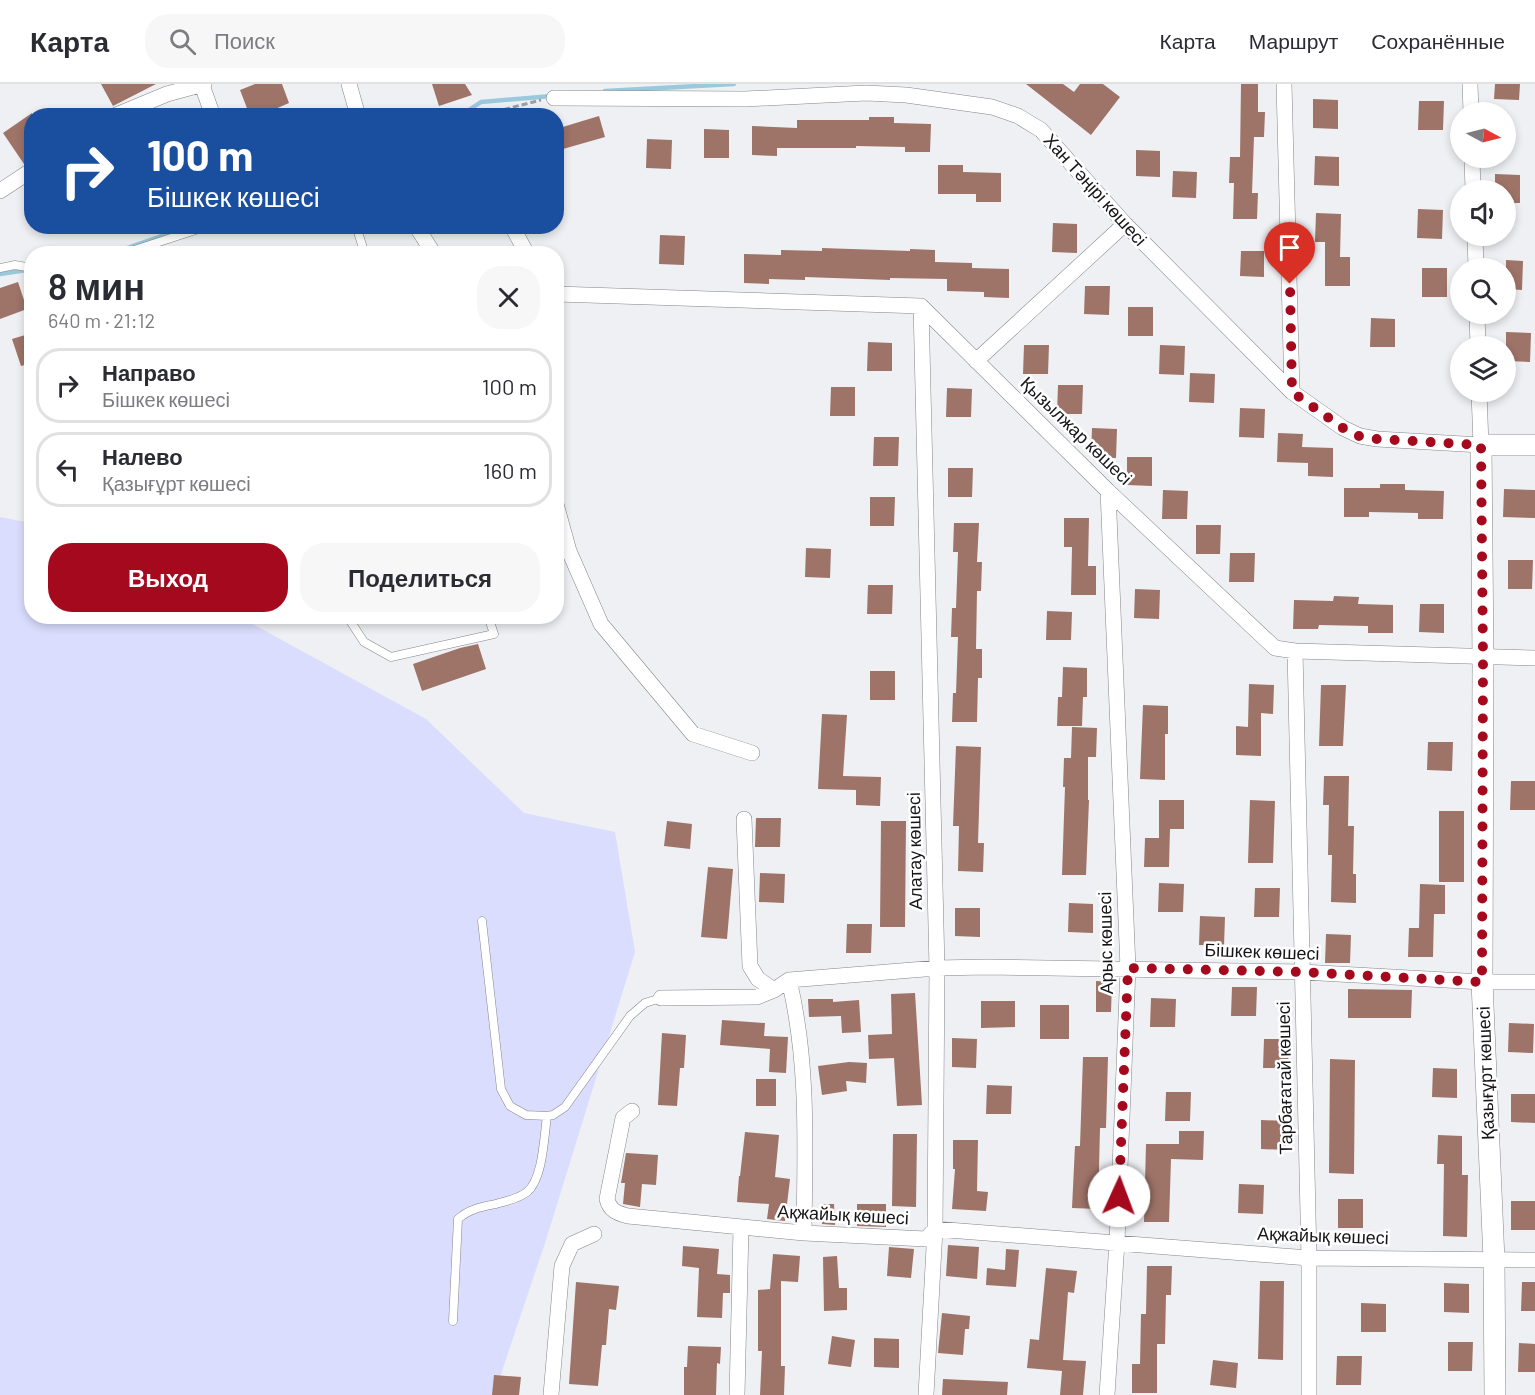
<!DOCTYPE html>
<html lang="ru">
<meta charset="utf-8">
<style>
:root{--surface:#fff;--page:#f7f7f7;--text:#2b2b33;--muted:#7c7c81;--line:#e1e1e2;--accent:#a4091d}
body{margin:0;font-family:Barlow,sans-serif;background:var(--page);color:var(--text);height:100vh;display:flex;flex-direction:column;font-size:22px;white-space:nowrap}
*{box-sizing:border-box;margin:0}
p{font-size:20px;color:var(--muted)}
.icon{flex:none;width:33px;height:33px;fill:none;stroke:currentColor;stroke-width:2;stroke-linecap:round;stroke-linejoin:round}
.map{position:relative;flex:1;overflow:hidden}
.drawer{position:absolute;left:24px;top:162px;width:540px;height:378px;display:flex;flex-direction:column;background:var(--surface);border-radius:24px;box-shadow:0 3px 9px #0003}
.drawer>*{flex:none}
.guide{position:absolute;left:24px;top:24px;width:540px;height:126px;border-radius:24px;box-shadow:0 3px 9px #0003;background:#1a4fa0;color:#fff;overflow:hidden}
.needle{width:39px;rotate:97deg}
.tools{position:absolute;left:1450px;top:18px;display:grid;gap:12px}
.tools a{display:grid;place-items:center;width:66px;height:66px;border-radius:50%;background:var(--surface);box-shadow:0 3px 9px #0003;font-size:30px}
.pin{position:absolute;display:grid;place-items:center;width:51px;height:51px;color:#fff;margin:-62px -26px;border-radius:50% 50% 50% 0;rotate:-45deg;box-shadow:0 0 6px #0007}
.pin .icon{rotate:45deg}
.me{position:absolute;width:66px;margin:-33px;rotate:2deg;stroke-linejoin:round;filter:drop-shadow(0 0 4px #0008)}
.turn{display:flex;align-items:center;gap:21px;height:126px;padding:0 24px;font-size:27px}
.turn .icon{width:78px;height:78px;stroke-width:2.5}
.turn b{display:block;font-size:42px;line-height:51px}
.round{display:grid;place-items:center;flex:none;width:63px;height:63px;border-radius:24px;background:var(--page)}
.summary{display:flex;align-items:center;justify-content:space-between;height:102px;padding:0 24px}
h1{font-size:36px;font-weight:600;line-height:45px}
.button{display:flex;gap:12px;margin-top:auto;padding:12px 24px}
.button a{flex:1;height:69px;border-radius:24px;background:var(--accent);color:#fff;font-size:24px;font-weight:600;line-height:69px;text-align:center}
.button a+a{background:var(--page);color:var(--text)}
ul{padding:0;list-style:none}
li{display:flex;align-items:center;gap:18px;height:75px;margin:0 12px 9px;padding:0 12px;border:3px solid var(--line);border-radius:24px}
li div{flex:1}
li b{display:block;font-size:22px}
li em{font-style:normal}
header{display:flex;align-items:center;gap:36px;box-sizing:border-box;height:84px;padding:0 30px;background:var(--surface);border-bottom:2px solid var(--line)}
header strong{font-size:28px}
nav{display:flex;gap:33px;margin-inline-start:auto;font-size:21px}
.search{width:420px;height:54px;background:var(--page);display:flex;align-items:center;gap:15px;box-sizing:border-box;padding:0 21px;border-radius:24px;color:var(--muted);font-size:22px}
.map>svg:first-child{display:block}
</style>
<header>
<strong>Карта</strong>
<div class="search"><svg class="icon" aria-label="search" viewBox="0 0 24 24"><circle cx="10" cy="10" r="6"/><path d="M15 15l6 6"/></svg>Поиск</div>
<nav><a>Карта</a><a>Маршрут</a><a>Сохранённые</a></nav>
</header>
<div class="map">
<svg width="1535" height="1311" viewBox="0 0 1535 1311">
<rect width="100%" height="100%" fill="#eff0f4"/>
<path fill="#daddfd" d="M0 433 31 439 32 532 240 533 426 635 524 729 615 748 635 868 546 1156 494 1311H0Z"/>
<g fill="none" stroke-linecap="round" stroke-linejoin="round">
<path stroke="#9ac9de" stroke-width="4.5" d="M605 7 734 0
M460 32 481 18 552 12
M110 170 190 142
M0 190 27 186"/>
</g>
<path fill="#9e7368" d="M101 0H156L113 22Z
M255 0H282L289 19 259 32H250L240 6Z
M432 0H465L472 11 439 22Z
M1026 0H1063L1074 8 1080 0H1103L1120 13 1091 51Z
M1241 0H1258V28H1265L1264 53H1254L1252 109H1258L1257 135H1233L1234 99H1229L1230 73H1240Z
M1495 0H1520L1519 16 1494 15Z
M1313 15 1338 16V45L1313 44Z
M1419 17H1444L1443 46H1418Z
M32 29V76L24 80 3 49Z
M599 32 605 53 556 67V45Z
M869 33H894V39L931 40 930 68H905V63L856 62V64H777V72L752 71V42L797 44V36H869Z
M704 45 729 46V74H704Z
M647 55 672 56 671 85 646 84Z
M1136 66 1160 67V93L1136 92Z
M1315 72 1339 73V102L1314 101Z
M938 81H963V88L1001 89V118H976V110H938Z
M1173 87 1197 88 1196 114 1172 113Z
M1495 90 1520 91V119H1506V106H1495Z
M1418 125 1443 126 1442 155 1417 154Z
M1316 129 1341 130 1340 173H1350V202H1325V158H1315Z
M1053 139 1077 140V169L1052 168Z
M660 151 685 152 684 181 659 180Z
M822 164 910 167V165L935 166V178L972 179V184L1009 185V214L984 213V208L947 207V195L890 194V196L805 193V196L769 195V200L744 199V170L781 171V166L822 167Z
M1241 167H1264V193L1240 192Z
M1506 176 1523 177 1522 206 1506 205Z
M1422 184H1447V213H1422Z
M18 198 27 225 0 235V204Z
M1085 202H1110L1109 231 1084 230Z
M1128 223H1153V252H1128Z
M1371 234 1395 235V263H1370Z
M1506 248 1531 249 1530 278 1506 277Z
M32 249V279L21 282 12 255Z
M868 258 892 259V287H867Z
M1024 261H1049L1048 290H1023Z
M1160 261 1185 262 1184 291 1159 290Z
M1190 289 1215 290 1214 319 1189 318Z
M1058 301H1083L1082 330H1057Z
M831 303H855V332H830Z
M947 304 972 305 971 333H946Z
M1240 324 1265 325 1264 354 1239 353Z
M1092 344 1117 345 1116 374 1091 373Z
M1278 349 1303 350 1302 363 1333 364V393L1308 392V379L1277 378Z
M874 353H899L898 382H873Z
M1127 373H1152V402L1127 401Z
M948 384H973L972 413H948Z
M1380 400H1405V406L1444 407 1443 435H1418V429L1369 428V433H1344V404H1380Z
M1504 405 1535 406V434L1503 433Z
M1163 406 1188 407 1187 435H1162Z
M870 413H895L894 442H870Z
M1064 434H1089L1088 482H1096V511H1071L1072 463H1064Z
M954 439H979L977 478H982L981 507H977L976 565H982V594H978L977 638H952L953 609H956L958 553H951L952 524H956L958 468H953Z
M1196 441H1221L1220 470H1196Z
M806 464 831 465 830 494 805 493Z
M1230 469H1255L1254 498H1229Z
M1508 476H1533L1532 505H1508Z
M868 501H893L892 530H867Z
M1135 505 1160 506 1159 535 1134 534Z
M1334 512 1359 513 1358 520 1393 521V549H1368V542L1319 541 1318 545H1293L1294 516 1333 517Z
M1420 520H1444V549L1419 548Z
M1047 527 1072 528 1071 556H1046Z
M478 560 486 585 422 607 413 580 460 564Z
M1063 583 1087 584V613H1083L1082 642H1057L1058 613H1062Z
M870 587H895V616H870Z
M1249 600 1274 601 1273 630 1261 629V672L1236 671V642L1248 643Z
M1321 601H1346L1343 662H1319Z
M1143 621 1168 622V650H1165V696L1140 695Z
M822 630 847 631 843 692 881 693 880 722 856 721V706L818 705Z
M1072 643 1097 644 1096 673H1088V716H1089L1086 791H1062L1065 703H1063L1064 674H1071Z
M1428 658H1453L1452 687 1427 686Z
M956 662 981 663 978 759H984L983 788 958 787 959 742H953Z
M1324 692H1349L1348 742H1354L1353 790H1356V819L1331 818 1332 771H1328L1329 721H1323Z
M1511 697H1535V726H1510Z
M1159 716H1184V745H1170L1169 783H1144L1145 754H1159Z
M1250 716 1275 717 1273 779H1248Z
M1439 727H1464V798H1439Z
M756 734H781L780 763H755Z
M667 737 692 740 690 765 664 762Z
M881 737H906L905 843H880Z
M708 783 733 785 727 855 701 853Z
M760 789 785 790 784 819 759 818Z
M1159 799 1184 800 1183 828H1158Z
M1420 800 1445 801V830H1434L1433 873H1408L1409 844H1419Z
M1255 804H1280L1279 833H1254Z
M1069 819 1093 820V849L1068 848Z
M955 824H980V853L955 852Z
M1200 832 1225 833 1224 862 1199 861Z
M847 840H872L871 869H846Z
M1326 850 1351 851 1350 879H1325Z
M1096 897 1112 898 1111 928H1096Z
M1232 903H1257L1256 932H1231Z
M1348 905 1412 906 1411 934H1348Z
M915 909 922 1021 897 1022 894 974 869 975 868 951 892 950 891 910Z
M1151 914 1176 915 1175 943H1150Z
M808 915H833V918L859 916 861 948 842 949 841 932 809 933Z
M981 917H1015V943L981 944Z
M1040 921H1069V955H1040Z
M722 936 765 939 764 952 788 953 786 989 769 988 770 965 720 961Z
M1509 939 1534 940 1533 969 1508 968Z
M662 949 686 951 684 984H680L677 1022 658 1021Z
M952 954 977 955 976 984 952 983Z
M1264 955H1289L1288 984H1263Z
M1083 973H1108L1106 1044H1100L1098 1125 1072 1124 1075 1062H1080Z
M1330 975 1355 976 1354 1090 1329 1089Z
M849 978 867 979 866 999 846 997 847 1007 822 1011 818 982Z
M1433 984 1457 985V1014L1432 1013Z
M756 995H776V1022H756Z
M987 1001 1012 1002 1011 1030H986Z
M1166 1008H1191L1190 1037H1165Z
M1511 1010H1535V1039L1511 1038Z
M1261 1036 1286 1037V1066L1261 1065Z
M1179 1047H1204L1203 1076 1171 1075 1169 1138H1144L1146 1060H1179Z
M745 1048 779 1051 775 1093 790 1095 785 1137 767 1135 769 1120 737 1118 739 1092H740Z
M893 1050H917L916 1123 892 1122Z
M1438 1051 1462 1052V1091H1468L1467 1153 1443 1152 1444 1080H1437Z
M953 1056H978L977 1107 988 1108 986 1127 952 1125 955 1085H953Z
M626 1069 658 1071 656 1101 642 1100 640 1123 623 1120 625 1099H621Z
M1239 1100 1264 1101 1263 1130 1238 1129Z
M1338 1115H1363V1144H1338Z
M1511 1117H1535V1146H1511Z
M821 1120H834L835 1141 822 1140Z
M857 1120H886V1143L857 1142Z
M948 1161 979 1163 977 1195 946 1192Z
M683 1162 719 1165 717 1190 730 1191V1209H723L722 1234 697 1233 699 1184 682 1182Z
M889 1163 914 1165 911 1194 887 1192Z
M1006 1165 1019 1166 1016 1203 986 1201 987 1184 1005 1186Z
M773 1170 800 1172 798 1198 781 1197V1282H785L784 1311H760L762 1267H758V1206L770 1205Z
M837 1172 839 1204H847V1226L824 1227 823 1173Z
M1147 1182H1172L1171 1211H1166L1165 1260H1157V1309H1132V1280H1140L1141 1230H1146Z
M1046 1184 1077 1187 1074 1209 1068 1208 1063 1276 1086 1277 1083 1311H1060L1062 1287 1027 1284 1030 1255 1039 1256Z
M1260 1197H1284L1283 1276 1258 1275Z
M576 1198 619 1202 616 1226 609 1225 606 1261H602L598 1302 569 1300Z
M1522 1198H1535V1227H1521Z
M1444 1199 1469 1200V1229L1444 1228Z
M1361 1219 1386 1220V1248H1361Z
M942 1229 970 1232 969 1245H965L963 1271 938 1269Z
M832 1252 855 1256 851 1283 828 1280Z
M874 1254 899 1255V1284L874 1283Z
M1448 1258H1473L1472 1287H1448Z
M1519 1259 1535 1260V1288H1518Z
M688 1262 721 1263 720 1280 717 1279 716 1311H684V1283H687Z
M1337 1272H1362L1361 1301H1336Z
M1213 1276 1238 1279 1236 1304 1210 1301Z
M494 1291 521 1293 519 1311H492Z
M943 1295 1008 1298 1007 1311H942Z"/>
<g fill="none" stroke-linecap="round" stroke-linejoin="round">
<g stroke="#848589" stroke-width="9">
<path id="lane" d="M356 142 365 170
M122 170 208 142
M0 184 15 181 32 184
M347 532 364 558 391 573 494 550 488 532
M482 837 501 1005 510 1022 526 1031 547 1032 553 1031 565 1023 630 932 645 919 661 914
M453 1237 458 1135C469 1125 481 1123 496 1120 506 1117 518 1115 527 1108 543 1095 544 1053 547 1032"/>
</g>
<g stroke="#848589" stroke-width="16">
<path id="street" d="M349 0 358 32
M1284 0 1292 308
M1470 0 1471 28
M202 1 213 32
M554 14 745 15 866 9 906 11 992 23 1018 32 1041 46 1125 140 1292 308 1343 344 1360 352 1377 355 1481 361 1479 308
M114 32 167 10 204 0
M1472 74 1473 106
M0 107 32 86
M416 142 434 170
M512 142 527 170
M1475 152 1476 184
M556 210 921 222 1108 407 1275 564 1295 567 1535 574
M921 222 937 884 935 1145 926 1311
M1477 230 1478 262
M976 277 1125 140
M556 420 569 467 601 540 693 650 752 669
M1295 567 1309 1174V1311
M744 735 750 882 758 895 774 906
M789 896C809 979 805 1064 804 1149
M661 914 757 913 774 906 789 896 937 884 987 883 1302 888 1482 898H1535
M632 1027 623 1034 607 1115C610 1127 617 1129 628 1132L804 1149 926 1155 935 1145 1309 1174 1535 1176
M551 1311 562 1182 572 1160 594 1150
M737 1311 741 1144
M1107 1311 1117 1158 1128 884 1108 407"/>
</g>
<g stroke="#848589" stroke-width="22">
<path id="secondary" d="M1495 1311 1494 1176 1482 898 1483 574 1481 361H1535"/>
</g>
<path stroke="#9d9ea1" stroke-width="3" stroke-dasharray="6 3" stroke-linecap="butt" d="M478 32 541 16"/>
<use href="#lane" stroke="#fff" stroke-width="8"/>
<use href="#street" stroke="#fff" stroke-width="15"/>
<use href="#secondary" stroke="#fff" stroke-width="21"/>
</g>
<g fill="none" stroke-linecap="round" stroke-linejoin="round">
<path stroke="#a4091d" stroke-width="10" stroke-dasharray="0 18" d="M1119 1112 1128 884 1302 888 1482 898 1483 574 1481 361 1377 355 1359 352 1343 344 1292 308 1290 200"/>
</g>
<g text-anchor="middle" stroke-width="5" stroke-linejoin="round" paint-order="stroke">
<g font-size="18" fill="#161618" stroke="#fff">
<text transform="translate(1095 106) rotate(48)" y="6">Хан Тәңірі көшесі</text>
<text transform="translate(1076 347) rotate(44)" y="6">Қызылжар көшесі</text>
<text transform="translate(915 767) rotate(-91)" y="6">Алатау көшесі</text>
<text transform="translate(1106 859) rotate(-91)" y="6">Арыс көшесі</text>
<text transform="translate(1262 868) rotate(2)" y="6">Бішкек көшесі</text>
<text transform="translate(1486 989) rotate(-92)" y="6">Қазығұрт көшесі</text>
<text transform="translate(1285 994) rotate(-91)" y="6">Тарбағатай көшесі</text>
<text transform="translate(843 1131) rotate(3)" y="6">Ақжайық көшесі</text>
<text transform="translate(1323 1152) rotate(2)" y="6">Ақжайық көшесі</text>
</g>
</g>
</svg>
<div class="tools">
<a><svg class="needle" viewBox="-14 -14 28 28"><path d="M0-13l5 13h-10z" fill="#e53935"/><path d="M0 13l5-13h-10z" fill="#7c7c81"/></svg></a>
<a><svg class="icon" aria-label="sound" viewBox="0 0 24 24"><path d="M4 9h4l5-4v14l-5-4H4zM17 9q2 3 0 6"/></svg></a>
<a><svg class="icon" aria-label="search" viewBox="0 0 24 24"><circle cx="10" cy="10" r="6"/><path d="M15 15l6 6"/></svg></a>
<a><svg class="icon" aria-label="layers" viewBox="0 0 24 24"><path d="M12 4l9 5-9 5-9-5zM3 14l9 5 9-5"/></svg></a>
</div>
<div class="pin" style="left:1290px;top:200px;background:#d93025"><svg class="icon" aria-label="arrive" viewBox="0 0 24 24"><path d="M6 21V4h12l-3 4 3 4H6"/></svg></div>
<svg class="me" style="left:1119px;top:1112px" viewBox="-20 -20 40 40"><circle r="19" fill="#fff"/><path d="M0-13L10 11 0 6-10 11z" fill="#a4091d"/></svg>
<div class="guide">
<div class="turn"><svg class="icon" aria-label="right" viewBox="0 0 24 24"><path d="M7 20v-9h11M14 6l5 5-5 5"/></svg><div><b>100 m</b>Бішкек көшесі</div></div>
</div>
<section class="drawer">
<div class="summary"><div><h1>8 мин</h1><p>640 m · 21:12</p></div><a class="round"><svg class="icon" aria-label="close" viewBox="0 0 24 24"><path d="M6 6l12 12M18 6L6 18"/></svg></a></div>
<ul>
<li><svg class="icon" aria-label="right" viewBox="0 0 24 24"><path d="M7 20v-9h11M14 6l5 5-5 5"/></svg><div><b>Направо</b><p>Бішкек көшесі</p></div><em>100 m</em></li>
<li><svg class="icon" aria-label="left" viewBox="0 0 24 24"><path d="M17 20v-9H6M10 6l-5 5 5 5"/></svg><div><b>Налево</b><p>Қазығұрт көшесі</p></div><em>160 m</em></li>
</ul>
<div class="button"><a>Выход</a><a>Поделиться</a></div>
</section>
</div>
